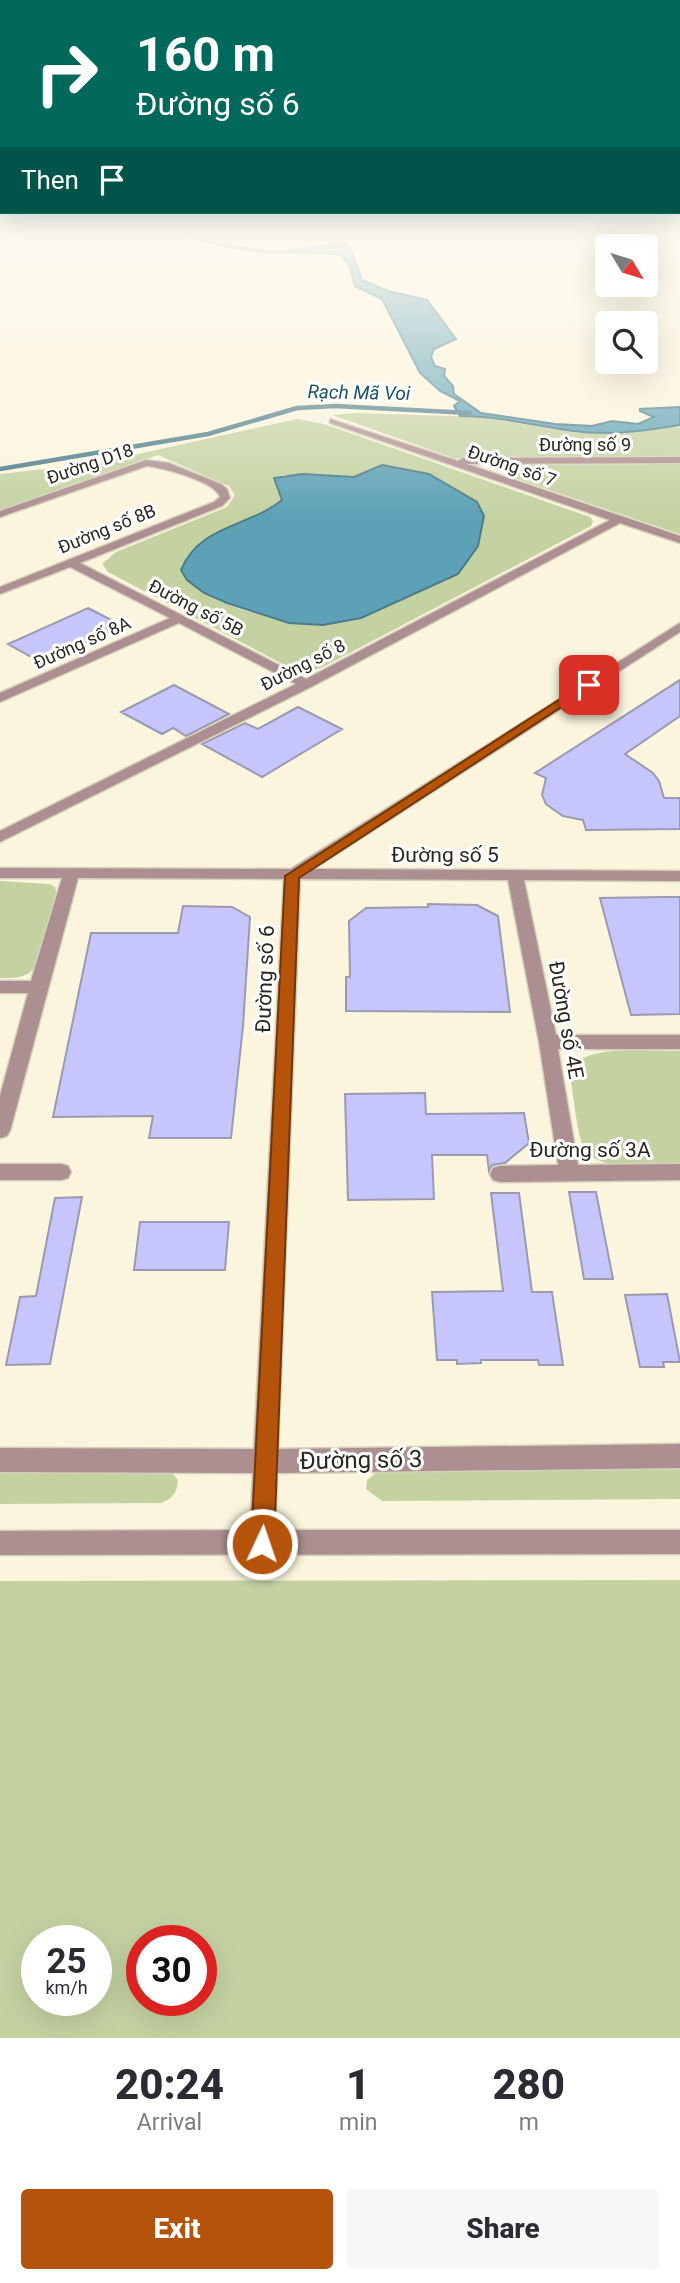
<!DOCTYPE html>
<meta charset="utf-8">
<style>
:root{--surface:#fff;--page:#f7f7f7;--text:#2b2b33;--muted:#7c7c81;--accent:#b45309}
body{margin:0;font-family:Roboto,sans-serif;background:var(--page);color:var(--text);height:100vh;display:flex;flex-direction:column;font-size:26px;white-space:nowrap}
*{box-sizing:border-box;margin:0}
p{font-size:23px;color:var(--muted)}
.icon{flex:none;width:38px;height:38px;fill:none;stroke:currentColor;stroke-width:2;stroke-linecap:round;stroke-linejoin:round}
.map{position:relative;height:2038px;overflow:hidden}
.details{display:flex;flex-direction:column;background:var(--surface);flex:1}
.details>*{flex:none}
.hud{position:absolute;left:0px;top:0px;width:681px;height:214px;box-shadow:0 7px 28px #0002;background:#00695c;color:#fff;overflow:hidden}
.needle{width:46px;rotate:128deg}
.controls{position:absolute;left:595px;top:234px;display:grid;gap:14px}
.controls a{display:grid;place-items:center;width:63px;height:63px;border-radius:7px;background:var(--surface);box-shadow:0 7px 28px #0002;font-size:35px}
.speed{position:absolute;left:21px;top:1925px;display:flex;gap:14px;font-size:35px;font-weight:700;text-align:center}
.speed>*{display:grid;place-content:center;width:91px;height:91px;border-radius:50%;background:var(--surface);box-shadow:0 7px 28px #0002;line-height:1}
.speed small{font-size:18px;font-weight:400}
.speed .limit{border:10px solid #d22;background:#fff;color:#111}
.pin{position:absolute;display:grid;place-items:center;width:60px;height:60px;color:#fff;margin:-30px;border-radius:14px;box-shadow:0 4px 10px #0006}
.me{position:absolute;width:77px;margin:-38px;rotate:3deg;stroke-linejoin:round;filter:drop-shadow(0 0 5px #0008)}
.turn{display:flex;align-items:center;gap:24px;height:147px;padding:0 21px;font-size:32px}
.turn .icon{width:91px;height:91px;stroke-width:2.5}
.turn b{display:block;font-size:49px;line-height:60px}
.then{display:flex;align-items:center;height:66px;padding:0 21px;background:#0003;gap:14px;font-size:26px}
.eta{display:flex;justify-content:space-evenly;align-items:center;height:119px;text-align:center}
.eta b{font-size:42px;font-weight:800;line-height:49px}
.button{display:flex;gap:14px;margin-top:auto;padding:14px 21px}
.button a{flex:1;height:80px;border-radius:7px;background:var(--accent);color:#fff;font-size:28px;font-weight:800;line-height:80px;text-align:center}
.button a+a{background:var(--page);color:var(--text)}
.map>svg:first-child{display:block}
</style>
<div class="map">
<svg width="680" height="2038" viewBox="0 0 680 2038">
<rect width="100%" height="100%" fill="#fbf5dd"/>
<path fill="#c4d2a2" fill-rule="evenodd" d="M356 413 482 417 570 432 602 434 680 427V457L454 458 332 415Z
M297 419 324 424 590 517 593 521 591 526 321 668 306 672 290 668 108 572 102 564 116 552 227 507 235 495 229 486 158 455 0 512V474L97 463ZM382 465 429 474 477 502 289 623C254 612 201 604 181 570 199 525 249 527 282 500L280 492 282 475 354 477Z
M680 463V534L514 478 512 474 533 464Z
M0 881 49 884 55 887 57 895 35 967C26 979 14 978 0 978Z
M680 1051V1165C655 1165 595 1174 583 1146 576 1128 574 1097 570 1077L571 1066C594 1044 648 1051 680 1051Z
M680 1467V1499L382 1501 366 1489 367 1480 381 1469Z
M0 1471H165L172 1473 178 1480C177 1493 173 1498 161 1503L0 1504Z
M680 1580V2038H0V1581ZM37 1941H96V2000H37ZM142 1941H201V2000H142Z"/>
<path fill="#5ca1b6" stroke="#4d7c88" stroke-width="2" d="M177 232 213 239 212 243 277 252 345 243 351 247C353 260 359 268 362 280L388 291 427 300 456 339 434 349 431 357 435 366 445 369 444 376 453 386 454 394 481 413 555 424 592 426 612 421 638 424 654 417 640 411V409L680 407V425C645 431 608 436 573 431 535 426 499 416 460 416L454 406 460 401 440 391 420 373 382 299 355 286 350 267 341 255C315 250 290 254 263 252 232 250 206 243 177 232Z
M382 465 429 474 477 502 484 516 478 546 458 574 361 618 323 625 289 623 227 603 204 593 187 580 181 570C199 525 249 527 282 500L274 478 302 474 354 477Z"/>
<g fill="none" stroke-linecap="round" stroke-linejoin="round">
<path stroke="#4d7c88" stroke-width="4.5" d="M0 469 208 434 297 408 335 406 470 413"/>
</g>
<path fill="#c6c5fc" stroke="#9a9ab0" stroke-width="2" d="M88 608 123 626 42 663 8 644Z
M680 680V716L625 754 653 773 659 781 664 798H680V829L586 830 583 820 563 816 546 804 542 795 546 778 535 773Z
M174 685 229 714 186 736 173 728 162 734 121 712Z
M298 707 342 729 262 777 202 744 245 723 258 729Z
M664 897H680V1014L631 1015 600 898Z
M428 904 477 905 498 916 510 1012 346 1011V977H350L349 921 366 908 428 907Z
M183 906 232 907 250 917 243 1026 231 1138H149L153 1116 53 1117 91 933H178Z
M425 1093 426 1114 524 1113 529 1143 505 1163 492 1165 489 1171 487 1155H432L434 1199 348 1200 345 1094Z
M569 1192H596L613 1279H584Z
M491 1193H519L532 1292H552L563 1365H539L538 1360H481V1363L457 1364V1360H437L432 1292 503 1291Z
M82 1197 50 1364 6 1365 20 1297 36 1296 55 1198Z
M140 1222H229L225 1270H134Z
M667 1294 680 1362H663L664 1367H640L625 1295Z"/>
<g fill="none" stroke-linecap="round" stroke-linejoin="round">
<g stroke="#d5d0bb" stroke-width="3">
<path id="minor" d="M330 419 458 461 463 458 680 457V463L467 464 680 536V543L620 523 311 687 0 842V831L296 684 179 623 0 702V693L170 618 70 567 0 594V587L214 502 220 497C215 481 163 468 147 466L0 517V511L146 460 169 463 221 484 227 489 230 498 222 506 80 563 306 679 610 520 330 423Z
M680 623V632L313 869 680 871V881L524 880 556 1035H680V1049H558L578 1165 680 1164V1180L500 1182 493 1180 490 1174 493 1168 500 1166 558 1165 539 1042 508 880 300 879 278 1449 680 1444V1468L277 1473 275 1530H680V1554L0 1555V1531L250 1530 253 1473 0 1472V1448L254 1449 284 879 78 878 10 1131 7 1136 0 1138V1096L28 993H0V981H31L62 878H0V868L291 869Z
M0 1164H61L68 1166 71 1172 68 1178 61 1180H0Z"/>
</g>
<use href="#minor" fill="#ac8f90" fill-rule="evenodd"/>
</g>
<linearGradient id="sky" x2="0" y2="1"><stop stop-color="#70acd4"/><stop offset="0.45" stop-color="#fdfaf0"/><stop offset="1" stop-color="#fdfaf0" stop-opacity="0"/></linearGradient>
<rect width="680" height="518" fill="url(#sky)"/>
<path fill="#b45309" stroke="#753606" stroke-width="2" d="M585 683 595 685 299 878 274 1544 270 1552 262 1555 254 1552 251 1544 285 876Z"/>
<g text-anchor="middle" stroke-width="6" stroke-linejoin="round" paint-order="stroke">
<g font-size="18" fill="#29271e" stroke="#fff">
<text x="585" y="451">Đường số 9</text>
<text transform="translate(90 464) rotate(-19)" y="6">Đường D18</text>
<text transform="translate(512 466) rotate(19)" y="6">Đường số 7</text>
<text transform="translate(107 529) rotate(-22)" y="6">Đường số 8B</text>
<text transform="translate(196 608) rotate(27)" y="6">Đường số 5B</text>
<text transform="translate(82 643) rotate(-24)" y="6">Đường số 8A</text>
<text transform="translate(303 665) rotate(-27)" y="6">Đường số 8</text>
</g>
<g font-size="19" font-style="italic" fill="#1b5464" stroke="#fff">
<text transform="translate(359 392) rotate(1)" y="7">Rạch Mã Voi</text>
</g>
<g font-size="21" fill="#29271e" stroke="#fff">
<text x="445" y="862">Đường số 5</text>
<text transform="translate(265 979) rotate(-88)" y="7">Đường số 6</text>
<text transform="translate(566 1020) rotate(80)" y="7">Đường số 4E</text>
<text x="590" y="1157">Đường số 3A</text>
</g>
<g font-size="24" fill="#29271e" stroke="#fff">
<text transform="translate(361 1460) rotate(-1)" y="8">Đường số 3</text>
</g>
</g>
</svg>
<div class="controls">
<a><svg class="needle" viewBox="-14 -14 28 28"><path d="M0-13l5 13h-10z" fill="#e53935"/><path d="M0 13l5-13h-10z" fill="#7c7c81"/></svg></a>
<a><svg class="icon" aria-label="search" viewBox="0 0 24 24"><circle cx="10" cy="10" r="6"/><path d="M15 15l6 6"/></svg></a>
</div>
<div class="speed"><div>25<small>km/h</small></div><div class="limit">30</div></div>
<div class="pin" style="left:589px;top:685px;background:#d93025"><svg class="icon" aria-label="arrive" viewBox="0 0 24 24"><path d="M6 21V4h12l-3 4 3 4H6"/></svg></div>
<svg class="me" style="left:262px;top:1544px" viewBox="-20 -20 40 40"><circle r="17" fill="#b45309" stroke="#fff" stroke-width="3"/><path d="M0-11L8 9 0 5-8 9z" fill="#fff"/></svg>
<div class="hud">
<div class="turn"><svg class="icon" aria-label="right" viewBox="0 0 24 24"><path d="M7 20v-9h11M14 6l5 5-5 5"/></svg><div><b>160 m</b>Đường số 6</div></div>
<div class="then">Then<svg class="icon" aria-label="arrive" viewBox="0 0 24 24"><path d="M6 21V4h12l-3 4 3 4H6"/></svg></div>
</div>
</div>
<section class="details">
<div class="eta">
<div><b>20:24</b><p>Arrival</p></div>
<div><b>1</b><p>min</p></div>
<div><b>280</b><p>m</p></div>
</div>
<div class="button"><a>Exit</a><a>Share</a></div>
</section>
